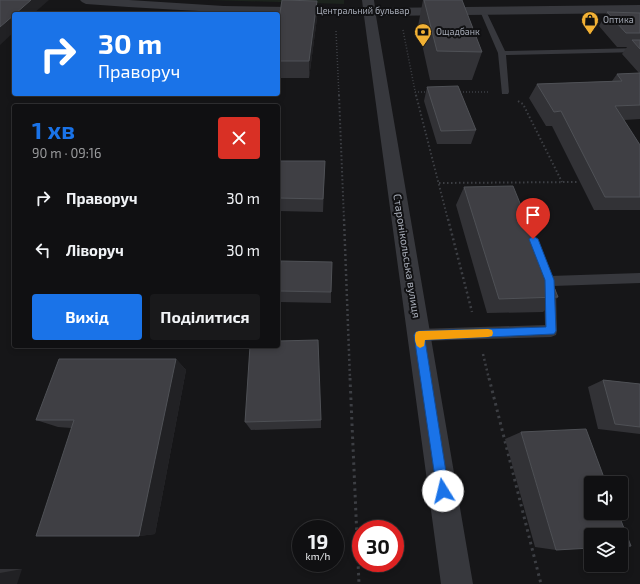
<!DOCTYPE html>
<html lang="uk">
<meta charset="utf-8">
<style>
:root{--surface:#101012;--page:#19191b;--text:#f1f3f6;--muted:#9c9d9f;--line:#303032;--accent:#1a73e8}
body{margin:0;font-family:"Exo 2",sans-serif;background:var(--page);color:var(--text);height:100vh;display:flex;flex-direction:column;font-size:15px;white-space:nowrap}
*{box-sizing:border-box;margin:0}
p{font-size:13px;color:var(--muted)}
.icon{flex:none;width:22px;height:22px;fill:none;stroke:currentColor;stroke-width:2;stroke-linecap:round;stroke-linejoin:round}
.map{position:relative;flex:1;overflow:hidden}
.side{position:absolute;left:12px;top:104px;width:268px;height:244px;display:flex;flex-direction:column;background:var(--surface);border-radius:4px;box-shadow:0 2px 6px #0003,0 0 0 1px var(--line)}
.side>*{flex:none}
.banner{position:absolute;left:12px;top:12px;width:268px;height:84px;border-radius:4px;box-shadow:0 2px 6px #0003,0 0 0 1px var(--line);background:#1a73e8;color:#fff;overflow:hidden}
.controls{position:absolute;left:584px;top:476px;display:grid;gap:8px}
.controls a{display:grid;place-items:center;width:44px;height:44px;border-radius:4px;background:var(--surface);box-shadow:0 2px 6px #0003,0 0 0 1px var(--line);font-size:20px}
.speed{position:absolute;left:292px;top:520px;display:flex;gap:8px;font-size:20px;font-weight:700;text-align:center}
.speed>*{display:grid;place-content:center;width:52px;height:52px;border-radius:50%;background:var(--surface);box-shadow:0 2px 6px #0003,0 0 0 1px var(--line);line-height:1}
.speed small{font-size:10px;font-weight:400}
.speed .limit{border:6px solid #d22;background:#fff;color:#111}
.pin{position:absolute;display:grid;place-items:center;width:34px;height:34px;color:#fff;margin:-41px -17px;border-radius:50% 50% 50% 0;rotate:-45deg;box-shadow:0 0 4px #0007}
.pin .icon{rotate:45deg}
.me{position:absolute;width:44px;margin:-22px;rotate:351deg;stroke-linejoin:round;filter:drop-shadow(0 0 3px #0008)}
.turn{display:flex;align-items:center;gap:14px;height:84px;padding:0 20px;font-size:18px}
.turn .icon{width:52px;height:52px;stroke-width:2.5}
.turn b{display:block;font-size:28px;line-height:34px}
.round{display:grid;place-items:center;flex:none;width:42px;height:42px;border-radius:4px;background:var(--page)}
.head{display:flex;align-items:center;justify-content:space-between;height:68px;padding:0 20px}
h1{font-size:24px;font-weight:700;line-height:30px;color:var(--accent)}
.cta{display:flex;gap:8px;margin-top:auto;padding:8px 20px}
.cta a{flex:1;height:46px;border-radius:4px;background:var(--accent);color:#fff;font-size:16px;font-weight:700;line-height:46px;text-align:center}
.cta a+a{background:var(--page);color:var(--text)}
ul{padding:0;list-style:none}
li{display:flex;align-items:center;gap:12px;height:52px;padding:0 20px}
li div{flex:1}
li b{display:block;font-size:15px}
li em{font-style:normal}
.map>svg:first-child{display:block}
</style>
<div class="map">
<svg width="640" height="584" viewBox="0 0 640 584">
<rect width="100%" height="100%" fill="#161618"/>
<path fill="#1c231d" d="M208 0H344V4Z"/>
<g fill="none" stroke-linecap="round" stroke-linejoin="round">
<path stroke="#3d3f44" stroke-width="1.5" stroke-dasharray="1 2" stroke-linecap="butt" d="M403 30 416 96
M336 31 339 96
M415 92H428
M457 92H488"/>
<path stroke="#3d3f44" stroke-width="2" stroke-dasharray="1.5 2.5" stroke-linecap="butt" d="M339 95 344 220
M416 95 448 220
M518 101 523 104 562 182
M439 183 578 182"/>
<path stroke="#3d3f44" stroke-width="2.5" stroke-dasharray="2 3" stroke-linecap="butt" d="M344 219 350 379
M448 219 472 312
M483 354 489 379"/>
<path stroke="#3d3f44" stroke-width="3" stroke-dasharray="2.5 4" stroke-linecap="butt" d="M350 378 359 584
M489 378 541 584"/>
<path fill="#37383d" fill-rule="evenodd" d="M481 10 486 11 505 51 640 48V52L506 55 509 92 508 94H502L498 53 480 11Z
M640 273V283L553 286 556 290 557 331 556 335 551 337 419 341 414 339 413 335 414 331 419 329 545 325 544 290 546 286 548 285H546L544 281 546 277 550 276Z"/>
<path fill="#37383d" fill-rule="evenodd" d="M80 0H129L224 6 363 8 362 0H374L375 8 640 5V13L376 16 473 584H441L364 16C271 15 179 11 86 4L82 2Z"/>
</g>
<path fill="#323236" d="M423 0H462L482 52 472 80H430L418 26Z
M317 1V18L309 78H278V25Z
M607 12 640 13V119L624 120 640 145V210H594L552 126H546L529 98 537 84 612 81 617 74 639 73 622 54 627 47H617L599 26Z
M427 87 476 130 471 144H437L424 101Z
M278 161H325L323 212 278 211Z
M464 187 558 297 543 312 487 313 456 205Z
M278 291 331 292V303L280 302Z
M176 359 186 370 155 534 139 536 71 428 58 427 36 420Z
M603 380 640 384V434L598 429 588 387Z
M321 420V428L251 430 245 422Z
M521 432 556 550 535 547 505 439Z
M0 569H22L0 584Z"/>
<path fill="#212124" d="M31 0H49L33 14H15Z
M317 1V18L309 78V61Z
M14 15V32L0 45V27Z
M176 359 186 370 155 534 139 536Z
M22 569 17 584H0V573Z"/>
<path fill="#3f3f44" stroke="#4f5156" d="M0 0H31L15 14H14V15L0 27Z
M282 0 317 1 309 61H278V25Z
M424 0H462L482 52 437 51Z
M607 12 640 13V33H626Z
M632 40H640V49Z
M640 73V105L615 106 640 145V197H605L561 111 554 112 537 84 622 81 617 74Z
M458 86 476 130 441 131 427 87Z
M278 161H325L323 199 278 198Z
M513 186 558 297 499 299 464 187Z
M281 261 332 262 331 292 278 291Z
M318 340 321 420 245 422 250 346H278V341Z
M59 359H176L139 536H36L74 420H36Z
M603 380 640 384V427L615 424Z
M586 429 606 483H591V513H618L631 546 621 547V535H591V548L556 550 521 432Z"/>
<path fill="#1a73e8" stroke="#114b97" d="M533 236 538 239 554 280 556 331 554 334 425 340 449 491 447 495 443 497 439 495 437 491 414 335 416 332 419 331 546 327 545 280 529 239Z"/>
<path fill="#f59e0b" d="M488 329 492 330 493 333 492 336 488 337 425 340 424 346 420 348 417 346C415 342 414 337 416 332L419 331Z"/>
<defs>
<g id="shop-pin" transform="scale(0.9)"><path d="M0 17L-7.5 6A9.5 9.5 0 1 1 7.5 6Z" fill="#f2b134" stroke="#111113"/><path d="M-5-2.5h2.3a2.7 3.5 0 0 1 5.4 0H5L5.5 6h-11ZM-1.5-2.5h3a1.5 2.3 0 0 0-3 0Z" fill="#111"/></g>
<g id="bank-pin" transform="scale(0.9)"><path d="M0 17L-7.5 6A9.5 9.5 0 1 1 7.5 6Z" fill="#f2b134" stroke="#111113"/><path d="M-6-4H6V4H-6ZM0-2.3a2.3 2.3 0 1 0 0 4.6a2.3 2.3 0 1 0 0-4.6Z" fill="#111"/></g>
</defs>
<g fill-rule="evenodd">
<use href="#shop-pin" x="590" y="20"/>
<use href="#bank-pin" x="423" y="32"/>
</g>
<g text-anchor="middle" stroke-width="4" stroke-linejoin="round" paint-order="stroke">
<g font-size="9" fill="#a8adb8" stroke="#111113">
<text x="363" y="14">Центральний бульвар</text>
</g>
<g font-size="9" fill="#a8adb8" stroke="#111113" text-anchor="start">
<text x="603" y="23">Оптика</text>
<text x="436" y="35">Ощадбанк</text>
</g>
<g font-size="11" fill="#a8adb8" stroke="#111113">
<text transform="translate(407 256) rotate(81)" y="4">Старонікольська вулиця</text>
</g>
</g>
</svg>
<div class="controls">
<a><svg class="icon" aria-label="sound" viewBox="0 0 24 24"><path d="M4 9h4l5-4v14l-5-4H4zM17 9q2 3 0 6"/></svg></a>
<a><svg class="icon" aria-label="layers" viewBox="0 0 24 24"><path d="M12 4l9 5-9 5-9-5zM3 14l9 5 9-5"/></svg></a>
</div>
<div class="speed"><div>19<small>km/h</small></div><div class="limit">30</div></div>
<div class="pin" style="left:533px;top:239px;background:#d93025"><svg class="icon" aria-label="arrive" viewBox="0 0 24 24"><path d="M6 21V4h12l-3 4 3 4H6"/></svg></div>
<svg class="me" style="left:443px;top:491px" viewBox="-20 -20 40 40"><circle r="19" fill="#fff"/><path d="M0-13L10 11 0 6-10 11z" fill="#1a73e8"/></svg>
<div class="banner">
<div class="turn"><svg class="icon" aria-label="right" viewBox="0 0 24 24"><path d="M7 20v-9h11M14 6l5 5-5 5"/></svg><div><b>30 m</b>Праворуч</div></div>
</div>
<section class="side">
<div class="head"><div><h1>1 хв</h1><p>90 m · 09:16</p></div><a class="round" style="background:#d93025;color:#fff"><svg class="icon" aria-label="close" viewBox="0 0 24 24"><path d="M6 6l12 12M18 6L6 18"/></svg></a></div>
<ul>
<li><svg class="icon" aria-label="right" viewBox="0 0 24 24"><path d="M7 20v-9h11M14 6l5 5-5 5"/></svg><div><b>Праворуч</b></div><em>30 m</em></li>
<li><svg class="icon" aria-label="left" viewBox="0 0 24 24"><path d="M17 20v-9H6M10 6l-5 5 5 5"/></svg><div><b>Ліворуч</b></div><em>30 m</em></li>
</ul>
<div class="cta"><a>Вихід</a><a>Поділитися</a></div>
</section>
</div>
